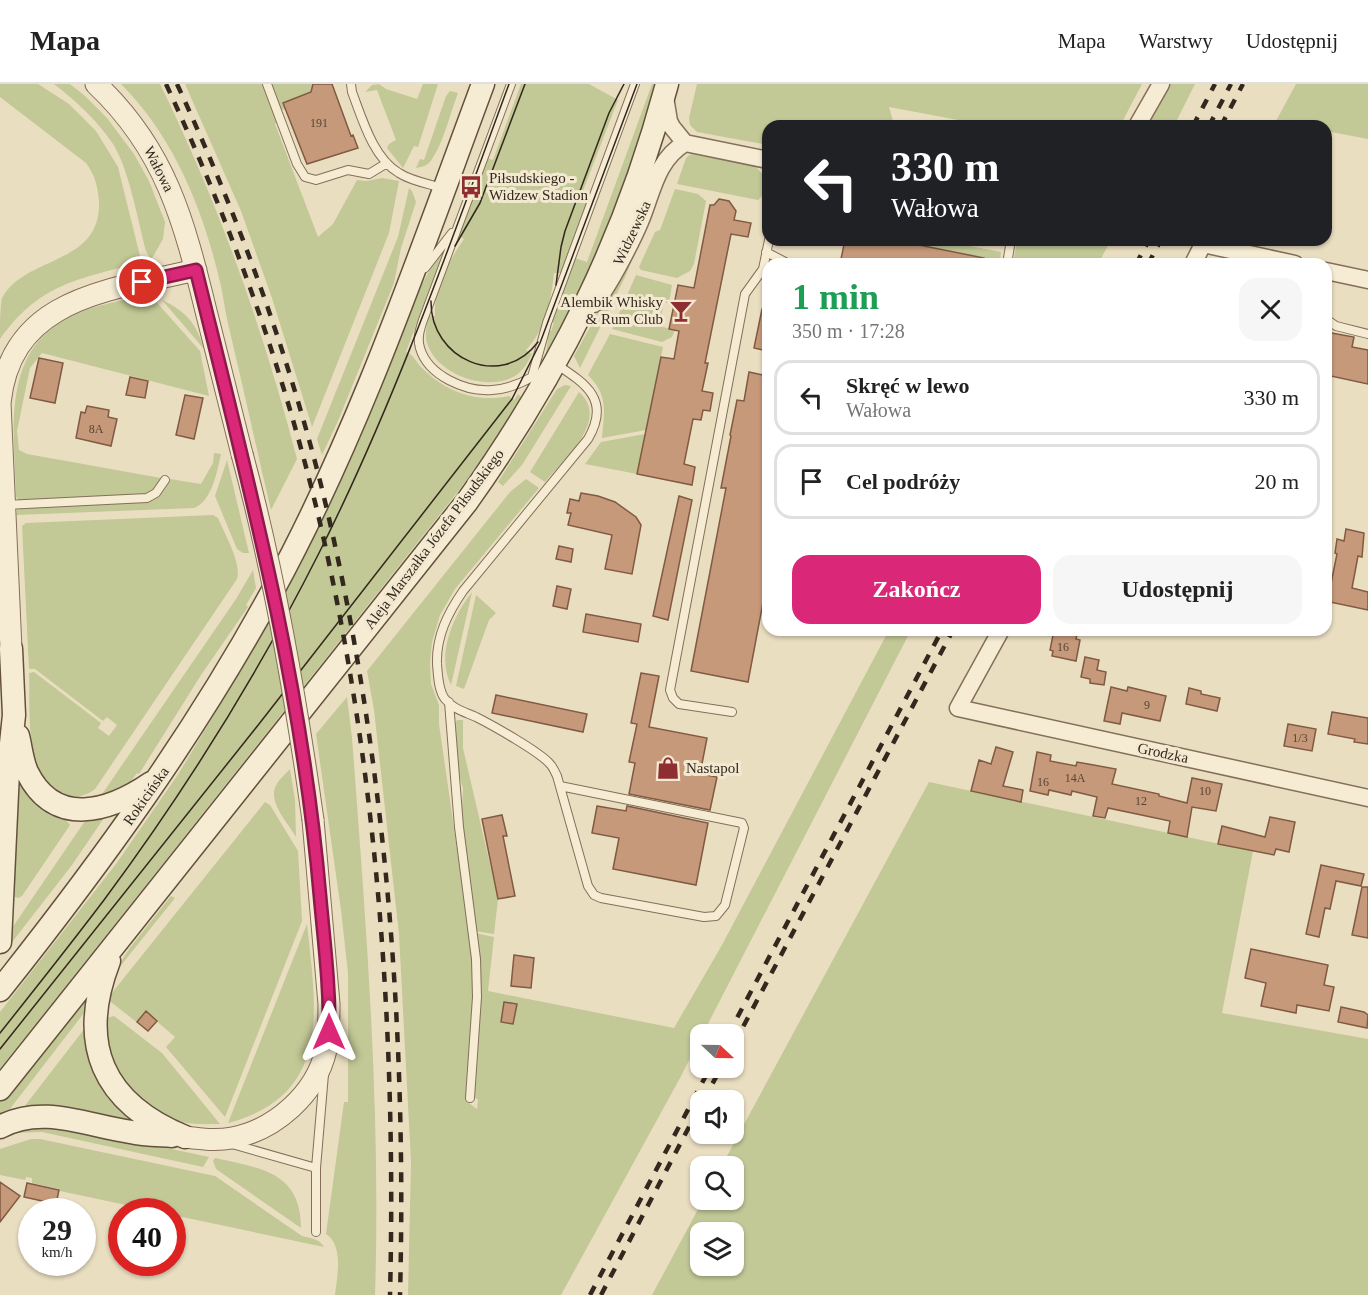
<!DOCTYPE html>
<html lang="pl">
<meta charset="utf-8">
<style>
:root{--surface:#fff;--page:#f6f6f6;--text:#222;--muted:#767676;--line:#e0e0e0;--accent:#db2777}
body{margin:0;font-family:Georgia,serif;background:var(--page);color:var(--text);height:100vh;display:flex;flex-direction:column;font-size:22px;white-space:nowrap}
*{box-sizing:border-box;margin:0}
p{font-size:20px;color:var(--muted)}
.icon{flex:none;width:33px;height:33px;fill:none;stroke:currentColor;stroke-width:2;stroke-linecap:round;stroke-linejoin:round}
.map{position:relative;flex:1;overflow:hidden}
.panel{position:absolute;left:762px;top:174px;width:570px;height:378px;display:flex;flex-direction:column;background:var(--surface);border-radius:18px;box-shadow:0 2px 4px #0004}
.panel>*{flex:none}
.top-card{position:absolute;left:762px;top:36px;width:570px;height:126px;border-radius:18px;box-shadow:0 2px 4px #0004;background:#202124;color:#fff;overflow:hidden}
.needle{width:39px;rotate:112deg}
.buttons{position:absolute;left:690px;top:940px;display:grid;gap:12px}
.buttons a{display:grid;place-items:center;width:54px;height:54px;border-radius:12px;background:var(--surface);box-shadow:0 2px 4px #0004;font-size:30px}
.speed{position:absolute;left:18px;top:1114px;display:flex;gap:12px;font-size:30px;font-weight:700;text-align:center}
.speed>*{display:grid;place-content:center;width:78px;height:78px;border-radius:50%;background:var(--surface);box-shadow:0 2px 4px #0004;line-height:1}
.speed small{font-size:15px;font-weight:400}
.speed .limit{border:9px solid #d22;background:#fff;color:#111}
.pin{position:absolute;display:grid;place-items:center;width:51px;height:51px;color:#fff;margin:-26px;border:3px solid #fff;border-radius:50%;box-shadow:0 2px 6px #0007}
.me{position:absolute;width:66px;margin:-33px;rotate:0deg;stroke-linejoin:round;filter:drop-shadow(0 0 4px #0008)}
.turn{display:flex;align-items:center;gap:21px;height:126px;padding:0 30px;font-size:27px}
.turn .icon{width:78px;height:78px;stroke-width:2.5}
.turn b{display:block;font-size:42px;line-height:51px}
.round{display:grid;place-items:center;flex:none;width:63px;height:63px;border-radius:18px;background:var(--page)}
.head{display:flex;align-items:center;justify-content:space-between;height:102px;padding:0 30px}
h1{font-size:36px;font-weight:700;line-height:45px;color:#1e9e55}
.cta{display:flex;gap:12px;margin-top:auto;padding:12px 30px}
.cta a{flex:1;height:69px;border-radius:18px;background:var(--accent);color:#fff;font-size:24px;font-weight:700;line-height:69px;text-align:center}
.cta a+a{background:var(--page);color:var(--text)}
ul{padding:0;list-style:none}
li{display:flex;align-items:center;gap:18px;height:75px;margin:0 12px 9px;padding:0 18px;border:3px solid var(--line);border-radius:18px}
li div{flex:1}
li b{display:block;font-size:22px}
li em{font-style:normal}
header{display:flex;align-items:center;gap:36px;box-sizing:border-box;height:84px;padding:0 30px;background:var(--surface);border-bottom:2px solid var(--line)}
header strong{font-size:28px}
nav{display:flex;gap:33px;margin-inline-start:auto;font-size:21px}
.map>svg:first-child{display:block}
</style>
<header>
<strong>Mapa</strong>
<nav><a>Mapa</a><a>Warstwy</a><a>Udostępnij</a></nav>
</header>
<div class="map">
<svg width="1368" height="1211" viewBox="0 0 1368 1211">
<rect width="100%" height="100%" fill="#eadec1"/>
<path fill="#c2c896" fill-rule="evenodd" d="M0 0H38L69 20 96 47 118 83 140 172 134 178 127 182C69 197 37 204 0 255 0 245 0 222 2 214 25 171 101 182 99 118 98 103 95 91 86 79L0 13Z
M54 0H70L85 12 107 34 134 70 149 97 165 138 163 155 151 176 146 167C138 137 129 85 113 60 97 36 76 17 54 0Z
M121 0H160C218 118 264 247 297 375L271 426C257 367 244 307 230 248 226 233 224 217 221 202 204 128 175 54 121 0Z
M185 0H264L278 38 275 40 318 153 333 140 357 96 366 97 382 94 399 97 389 149 312 343 272 214 241 127Z
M270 0H313L320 5 284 19 286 26 280 25Z
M379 0 386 5 417 15 423 0H438L418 63 414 62 403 84 387 64 389 60 396 56 377 6 365 8 372 1Z
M521 0H589L618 16 581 112 589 116 561 189H554C551 217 546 245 526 266L532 270C527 280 521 290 511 294 484 306 441 291 429 264 424 254 426 243 429 232H435C433 205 449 177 464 155L458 151 487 74 493 76Z
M652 0H655C630 94 595 185 546 269L549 247H551L554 239 552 238 575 174 587 178Z
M697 0H1142L1120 42H990L889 23 893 37 920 42H768V61L697 48 690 41 689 34Z
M1167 0H1195L1174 42H1145Z
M1296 0H1368V55L1326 47V42H1303L1276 37Z
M450 7 458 9C451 27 443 60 432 75 429 81 423 83 416 84L420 75 424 76 446 12Z
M691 70 755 82 766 94 764 110 758 116 677 100 686 74Z
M409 104 412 107 416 118 401 164 394 199 338 337 322 371 317 355 398 153Z
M675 105 698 110 706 117 694 180 690 187 677 194 641 186 639 183 655 148 660 146Z
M645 144 626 191 580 284 574 272Z
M894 156H938L1001 168 1000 177Z
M1017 156H1111L1098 180H1013Z
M444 166 406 268C414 271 416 278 422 284 446 308 476 319 509 312L514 316 518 310 521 313 500 349 460 405 0 985V928L116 780 179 689 235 596 263 547 333 412 377 314 421 202 434 178Z
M636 191 672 201 669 219 664 218 659 242 675 246 672 253 662 258 612 245Z
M136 213H152L200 267 209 312 42 269 30 284 17 347 19 366 27 370 161 394 155 404 145 412 19 416 16 413C14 343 0 261 78 229 96 221 117 218 136 213Z
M162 216C186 227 197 240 204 265Z
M610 250 663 263 646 346 602 354C604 328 609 312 588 291Z
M565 301 571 302 522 381 503 402 498 398 557 305Z
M579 308C611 336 563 376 545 398L530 388Z
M645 350 637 390 585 380 601 358Z
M214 369 221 370C217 388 212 417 194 424L16 431 17 426 21 424 149 418 166 404 170 395 201 400 213 379Z
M227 376 249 469H243L237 465 215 412Z
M526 395 539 404 455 505 440 531 432 558 430 579 431 600 439 621V640L472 869 475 916 466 1017 477 1025 478 1016 472 1011C476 957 483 903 475 849L494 853 488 907 674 944 722 861 889 546H911L680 994 561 1211H408L411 1078 399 850 374 626 367 587 510 408Z
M213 431 218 434C224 449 242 479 237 495L95 705C84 713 73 716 61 708 52 702 44 695 39 685 27 664 30 614 29 589L34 588 101 639 98 644 109 652 117 641 107 633 103 637 35 585H29L22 442 26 439Z
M253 486 256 504 246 521 248 523 201 591 139 690 137 689 129 700 98 716 236 515Z
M472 508 451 601C436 571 453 532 472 508Z
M476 511 496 529 489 536 464 605 456 602Z
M347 613 352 654C366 839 381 1025 375 1211H335C337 1194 344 1161 326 1150L344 1018H348V889L341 826 316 650Z
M457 636H463V664L498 815 494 850 475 847 464 767 462 724 463 704 457 683 453 643Z
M290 685 295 716 296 753C288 739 266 716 277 700 280 694 286 690 290 685Z
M14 690 67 737 70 741 22 812 18 814 10 811Z
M929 698 1253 767 1222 929 1368 955V1211H652L703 1116H734V1083H721ZM700 1149H734V1182H700Z
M265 718 270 721 298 767 302 837 225 1033 166 963 175 953 146 928 137 938 148 947 107 915Z
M106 731 72 781 9 862 10 847 87 734Z
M171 812 175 814 110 895 129 865Z
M307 840C316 925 333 1011 228 1039Z
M89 903 84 929 6 1030 0 1032V1015Z
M114 932 162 969 220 1040C207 1040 195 1041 182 1038 153 1031 122 1004 111 976 106 964 105 948 103 935Z
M85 944 146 1044 23 1027 24 1023Z
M55 1040 209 1073 203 1083 42 1048 11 1049 22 1042Z
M31 1055H40L215 1092 302 1152C310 1154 320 1155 324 1163L173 1131 172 1128H159L60 1107 59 1105 32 1099V1094L26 1093 25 1096 0 1091V1065Z
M215 1074C259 1084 301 1087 301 1144L216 1085 213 1077Z"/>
<path fill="#c6997a" stroke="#805a42" stroke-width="1.5" d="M313 0H332L351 52 353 51 358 64 307 80 283 19 311 8Z
M719 115 729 117 736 127 734 136 751 139 748 153 731 150 705 279H708L702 307 713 309 710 327 703 326 701 336 693 335 684 380 695 383 692 401 637 390 661 273 674 275 679 247 669 245 678 201 694 204 710 121H714Z
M845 156H894L984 174 983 180H865L841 175Z
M762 225 768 226V267L754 264Z
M1326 248 1354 253 1352 263 1368 266V300L1326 291Z
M39 274 63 279 55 319 30 314Z
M749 288 768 292V492L748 598 691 587 726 404H721L731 352 730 351 737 316 744 317Z
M130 293 148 297 145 314 126 311Z
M185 311 203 314 194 355 176 351Z
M87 322 109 326 108 333 117 335 111 362 76 354 81 328 85 329Z
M581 409 598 412 615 418 636 433 641 441 632 490 605 485 612 451 568 441 571 429H567L570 415 579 417Z
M679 412 692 416 668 536 653 532Z
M1346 445 1364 449 1362 473 1358 472 1352 504 1368 508V526L1330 518 1331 516 1328 514 1337 470 1335 469 1337 455 1344 457Z
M559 462 573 465 571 478 556 475Z
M557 502 571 505 567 525 553 522Z
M586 530 641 540 638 558 583 548Z
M1054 546H1078L1076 555 1080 556 1076 577 1052 572 1053 567 1050 566Z
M1085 573 1099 576 1097 586 1106 588 1104 601 1090 599V595L1081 593Z
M641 589 659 592 649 643 707 654 700 690 717 693 710 726 629 710 635 679 629 678 637 640 631 639Z
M1111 603 1127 607 1128 603 1166 612 1160 637 1122 629 1120 640 1104 637Z
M1189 604 1201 607V610L1220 614 1217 627 1186 620Z
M496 611 587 630 583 648 492 629Z
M1332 628 1368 634V660L1354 658 1355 655 1328 650Z
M1288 640 1316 645 1312 667 1284 662Z
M996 663 1013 668 1003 702 1023 706 1021 718 971 707 979 676 991 680Z
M1037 668 1051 671 1050 677 1076 682 1077 678 1116 685 1112 700 1159 710V712L1187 719 1192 694 1222 700 1216 727 1192 723 1187 753 1168 749 1170 737 1108 724 1105 734 1093 732 1097 713 1072 707 1071 711 1049 706 1048 711 1030 707Z
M597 722 626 727 627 722 708 739 696 801 613 785 619 754 592 749Z
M502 731 507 752H503L515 812 498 815 482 735Z
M1270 733 1295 738 1289 768 1276 765 1274 771 1218 760 1222 742 1265 753Z
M1321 781 1364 790 1361 802 1336 797 1330 825 1325 824 1319 853 1306 850Z
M1362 803H1368V854L1352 851Z
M1251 865 1328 881 1324 901 1334 903 1329 927 1297 921 1296 929 1261 922 1266 899 1245 894Z
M514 871 534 874 531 904 511 902Z
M504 918 517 920 513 940 501 938Z
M1341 923 1364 928 1368 931 1367 944 1338 938Z
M146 927 157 937 148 947 137 938Z
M0 1098 20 1112 0 1138Z
M27 1099 59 1106 56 1120 24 1113Z"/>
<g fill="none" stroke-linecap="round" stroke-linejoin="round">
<g stroke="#836f5a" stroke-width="10">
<path id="service" d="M267 0 297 80 305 93 316 96 348 86 369 90 387 79
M351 0 352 8C362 34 373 74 399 89 411 97 429 100 443 104
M511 0 423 236C420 245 417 254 420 264 428 292 466 308 492 306 507 305 520 300 532 293L547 239 635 0
M766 168 789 180
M1007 180 1011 156
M425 184 452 149
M1326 235 1336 242 1368 250
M556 280C586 300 611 316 588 355L463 507C448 529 436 552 437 580 438 590 438 606 445 615 453 625 465 628 476 633 492 641 540 668 550 680 553 683 555 688 557 692L588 802 594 811 601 814 704 833 716 832 725 821 744 744 742 739 560 702
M5 421 147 414 156 409 165 396
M449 618 459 743 476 875 477 913 470 1014
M732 628 679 620 673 614 670 606 745 210 763 185 769 156
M232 1060 316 1084
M316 1148V1084L324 990"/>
</g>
<g stroke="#836f5a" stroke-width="19">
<path id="minor" d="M665 13 669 37 672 43 685 59 768 76
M1137 42 1161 0
M1193 180 1203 160 1295 180
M1326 187 1368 196
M594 220C608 204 631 159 640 138 652 110 656 76 685 59
M1001 546 958 624 1368 714"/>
</g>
<g stroke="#836f5a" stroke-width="23">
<path id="tertiary" d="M96 0C166 66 184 137 206 227 218 274 230 322 242 370
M11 565 0 319C11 212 112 206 196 186
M185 1053C201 1055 216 1057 232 1054 275 1046 316 1010 326 966 329 951 329 935 329 920L313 736"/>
</g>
<g stroke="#64513d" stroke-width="25">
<path id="secondary" d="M18 652C21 664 22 677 27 688 55 745 110 727 151 699
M0 858 8 688 14 631 11 565
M109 877C77 960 102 1019 185 1053
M0 906C101 779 194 651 272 508 360 347 419 172 483 0
M0 1005 466 419C560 287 625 157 667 0
M0 1043C43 1020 87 1042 131 1048 144 1051 158 1051 172 1052"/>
</g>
<use href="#service" stroke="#f6ecd4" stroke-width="8"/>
<use href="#minor" stroke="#f6ecd4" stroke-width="16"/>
<use href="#tertiary" stroke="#f6ecd4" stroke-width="21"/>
<use href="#secondary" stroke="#f6ecd4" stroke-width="22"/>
<path stroke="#33281d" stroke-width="1.5" d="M455 162 480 119 525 0
M556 201 561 163 565 147 609 29 624 0
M431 217C430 275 501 307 538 258
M0 949C35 905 70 861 104 816 185 707 258 590 319 469 395 318 451 158 509 0
M0 965 259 640 512 315 540 259 637 0"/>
<path stroke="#33281d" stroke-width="4.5" stroke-dasharray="10 10" stroke-linecap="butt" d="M166 0C238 155 295 317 330 484 380 717 396 973 390 1211
M177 0C237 130 287 265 322 405 385 663 407 946 400 1211
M1193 42 1215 0
M1209 42 1231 0
M1221 42 1243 0
M1136 180 1149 156
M1148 180 1161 156
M728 951 942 546
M734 960 953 546
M703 1017 721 984
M590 1211 710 984
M601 1211 700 1022"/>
<g stroke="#836f5a" stroke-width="23" stroke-linecap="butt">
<path id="tertiary-bridge" d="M242 370C274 487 296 615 313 736"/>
</g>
<use href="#tertiary-bridge" stroke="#f6ecd4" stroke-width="21"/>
</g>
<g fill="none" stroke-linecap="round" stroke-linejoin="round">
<g stroke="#8e194d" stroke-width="15">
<path id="route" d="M142 198 196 186C247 393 302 599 320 812 324 857 330 902 329 948"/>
</g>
<use href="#route" stroke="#db2777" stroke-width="10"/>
</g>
<defs>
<g id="bus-bare" transform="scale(1.8)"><path d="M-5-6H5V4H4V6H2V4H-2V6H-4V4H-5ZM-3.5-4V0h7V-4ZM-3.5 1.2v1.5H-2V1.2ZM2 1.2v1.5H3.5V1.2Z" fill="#8e2e30" stroke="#f3e8d0" stroke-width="2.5" paint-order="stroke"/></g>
<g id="bar-bare" transform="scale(1.8)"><path d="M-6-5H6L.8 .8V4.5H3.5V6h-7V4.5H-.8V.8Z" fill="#8e2e30" stroke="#f3e8d0" stroke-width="2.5" paint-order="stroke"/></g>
<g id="shop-bare" transform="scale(1.8)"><path d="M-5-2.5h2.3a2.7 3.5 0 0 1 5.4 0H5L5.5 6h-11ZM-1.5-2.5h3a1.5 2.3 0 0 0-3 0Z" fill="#8e2e30" stroke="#f3e8d0" stroke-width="2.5" paint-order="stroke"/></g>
</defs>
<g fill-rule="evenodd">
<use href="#bus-bare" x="471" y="103"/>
<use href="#bar-bare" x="681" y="227"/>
<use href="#shop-bare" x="668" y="684"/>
</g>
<g text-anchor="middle" stroke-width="6" stroke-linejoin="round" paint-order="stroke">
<g font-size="12" fill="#584434">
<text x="319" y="43">191</text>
<text x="96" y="349">8A</text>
<text x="1063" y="567">16</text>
<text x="1147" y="625">9</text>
<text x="1300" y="658">1/3</text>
<text x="1075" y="698">14A</text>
<text x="1043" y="702">16</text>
<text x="1205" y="711">10</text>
<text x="1141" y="721">12</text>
</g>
<g font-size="15" fill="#33281d" stroke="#f3e8d0">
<text transform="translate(159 85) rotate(63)" y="5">Wałowa</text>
<text transform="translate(632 149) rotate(-65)" y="5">Widzewska</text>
<text transform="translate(434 455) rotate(-53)" y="5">Aleja Marszałka Józefa Piłsudskiego</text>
<text transform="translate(1163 669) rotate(12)" y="5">Grodzka</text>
<text transform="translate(146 712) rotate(-55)" y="5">Rokicińska</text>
</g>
<g font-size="15" fill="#33281d" stroke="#f3e8d0" text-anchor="start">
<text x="489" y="99">Piłsudskiego -<tspan x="489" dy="17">Widzew Stadion</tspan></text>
<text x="663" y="223" text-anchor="end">Alembik Whisky<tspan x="663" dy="17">&amp; Rum Club</tspan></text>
<text x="686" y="689">Nastapol</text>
</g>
</g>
</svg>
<div class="buttons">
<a><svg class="needle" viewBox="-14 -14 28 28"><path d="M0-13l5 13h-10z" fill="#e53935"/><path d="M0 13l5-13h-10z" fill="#767676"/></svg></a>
<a><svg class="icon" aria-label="sound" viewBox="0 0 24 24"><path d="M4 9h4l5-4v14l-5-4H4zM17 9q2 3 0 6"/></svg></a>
<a><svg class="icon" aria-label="search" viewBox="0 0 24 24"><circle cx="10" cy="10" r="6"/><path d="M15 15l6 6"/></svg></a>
<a><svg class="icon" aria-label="layers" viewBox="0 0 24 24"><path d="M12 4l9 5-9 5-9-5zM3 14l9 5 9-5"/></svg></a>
</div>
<div class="speed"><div>29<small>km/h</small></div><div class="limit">40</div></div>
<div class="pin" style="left:142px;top:198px;background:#d93025"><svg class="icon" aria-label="arrive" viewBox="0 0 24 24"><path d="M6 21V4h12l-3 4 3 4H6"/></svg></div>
<svg class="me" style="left:329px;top:948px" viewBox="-20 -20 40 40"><path d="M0-17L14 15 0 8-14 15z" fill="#db2777" stroke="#fff" stroke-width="4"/></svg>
<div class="top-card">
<div class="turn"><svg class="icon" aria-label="left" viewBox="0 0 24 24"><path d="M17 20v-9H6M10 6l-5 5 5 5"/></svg><div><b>330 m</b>Wałowa</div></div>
</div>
<section class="panel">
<div class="head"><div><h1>1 min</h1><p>350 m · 17:28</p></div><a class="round"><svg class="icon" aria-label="close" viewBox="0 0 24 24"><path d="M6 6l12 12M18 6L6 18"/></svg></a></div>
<ul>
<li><svg class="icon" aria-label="left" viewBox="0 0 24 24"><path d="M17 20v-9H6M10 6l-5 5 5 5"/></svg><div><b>Skręć w lewo</b><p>Wałowa</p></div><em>330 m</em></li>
<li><svg class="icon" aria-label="arrive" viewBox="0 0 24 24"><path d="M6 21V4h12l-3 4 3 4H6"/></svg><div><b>Cel podróży</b></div><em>20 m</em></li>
</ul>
<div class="cta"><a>Zakończ</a><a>Udostępnij</a></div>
</section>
</div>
